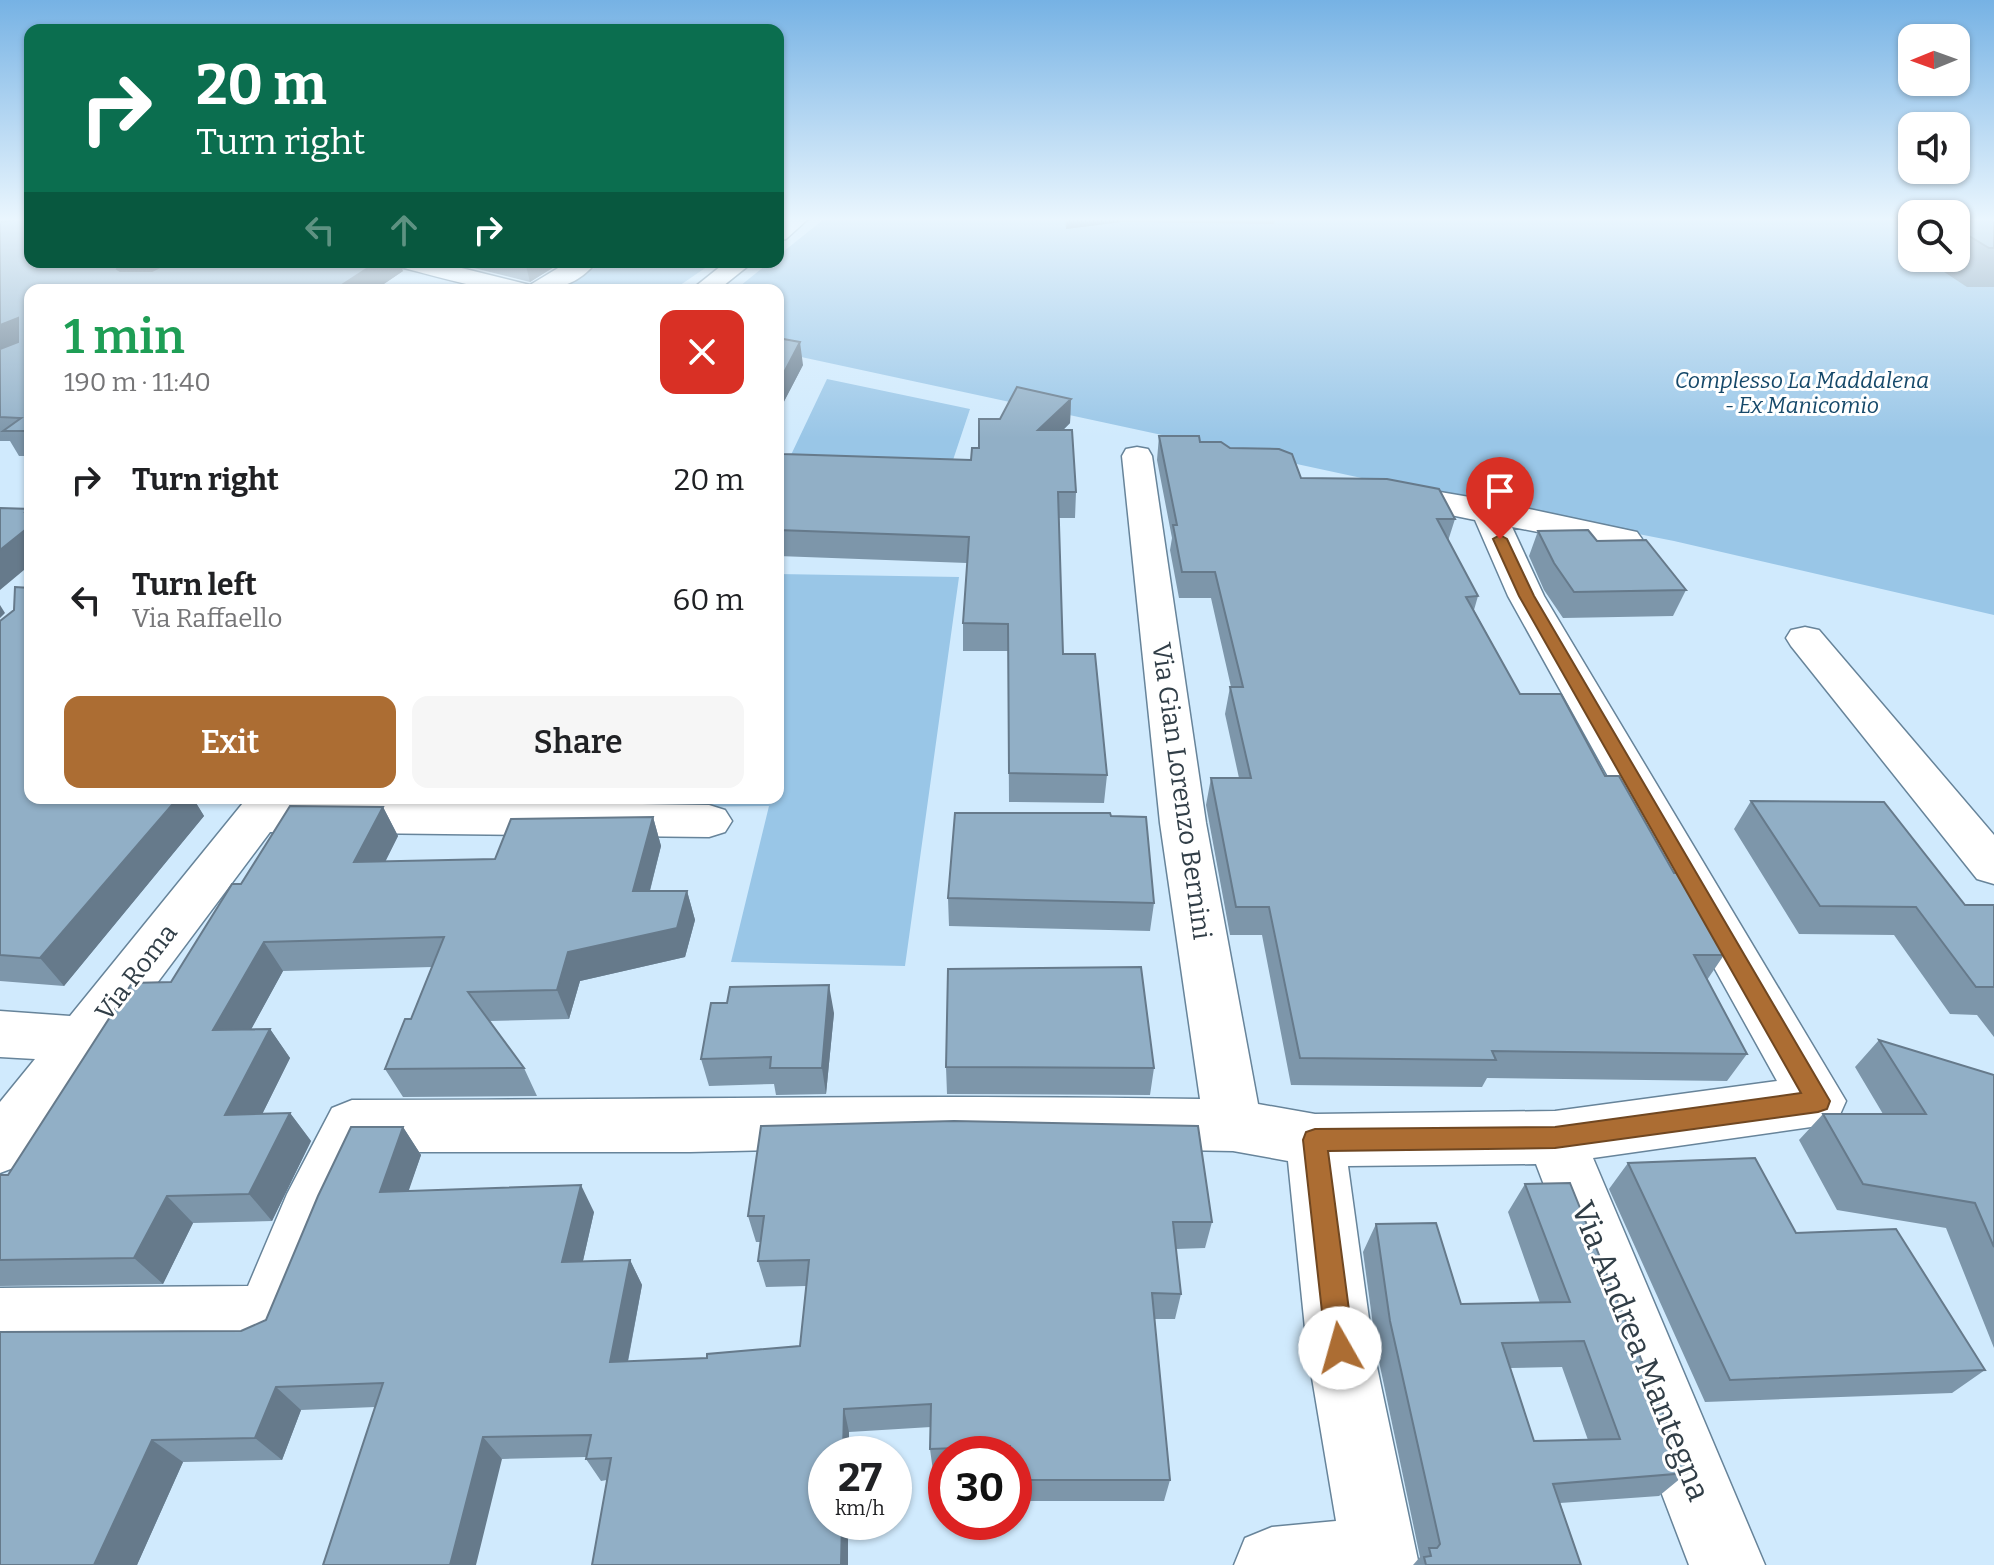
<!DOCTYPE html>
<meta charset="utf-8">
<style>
:root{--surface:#fff;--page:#f6f6f6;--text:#202124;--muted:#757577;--accent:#ac6d33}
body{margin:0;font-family:Bitter,serif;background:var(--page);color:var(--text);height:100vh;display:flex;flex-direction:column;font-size:30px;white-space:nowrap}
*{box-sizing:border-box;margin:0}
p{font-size:26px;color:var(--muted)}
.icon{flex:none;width:44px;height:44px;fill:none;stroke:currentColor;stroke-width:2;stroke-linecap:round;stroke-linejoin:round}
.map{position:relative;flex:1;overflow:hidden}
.sheet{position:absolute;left:24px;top:284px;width:760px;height:520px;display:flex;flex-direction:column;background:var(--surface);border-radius:16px;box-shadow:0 2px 6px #0004}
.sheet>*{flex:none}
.banner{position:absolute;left:24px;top:24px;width:760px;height:244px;border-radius:16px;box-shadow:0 2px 6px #0004;background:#0b6e4f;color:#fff;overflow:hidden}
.needle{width:52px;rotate:269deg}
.buttons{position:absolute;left:1898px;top:24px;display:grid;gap:16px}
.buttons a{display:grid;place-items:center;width:72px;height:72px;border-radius:16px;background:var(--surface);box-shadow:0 2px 6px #0004;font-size:40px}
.speed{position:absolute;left:808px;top:1436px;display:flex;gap:16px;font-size:40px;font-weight:700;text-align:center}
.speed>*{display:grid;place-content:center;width:104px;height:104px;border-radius:50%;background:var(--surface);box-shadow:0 2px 6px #0004;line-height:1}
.speed small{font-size:20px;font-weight:400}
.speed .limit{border:12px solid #d22;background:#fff;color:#111}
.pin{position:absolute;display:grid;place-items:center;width:68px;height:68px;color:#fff;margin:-82px -34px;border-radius:50% 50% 50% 0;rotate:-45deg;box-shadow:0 0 8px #0007}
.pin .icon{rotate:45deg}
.me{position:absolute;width:88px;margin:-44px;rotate:353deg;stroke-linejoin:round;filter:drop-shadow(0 0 6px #0008)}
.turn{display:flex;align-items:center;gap:28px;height:168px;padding:0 40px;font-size:36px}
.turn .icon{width:104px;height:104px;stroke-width:2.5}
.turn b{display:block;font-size:56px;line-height:68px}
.lanes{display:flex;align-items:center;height:76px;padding:0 40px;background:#0003;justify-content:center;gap:40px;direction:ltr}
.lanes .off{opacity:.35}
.round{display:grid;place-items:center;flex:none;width:84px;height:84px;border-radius:16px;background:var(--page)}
.overview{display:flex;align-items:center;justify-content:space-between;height:136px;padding:0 40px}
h1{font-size:48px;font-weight:600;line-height:60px;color:#1e9e55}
.primary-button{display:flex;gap:16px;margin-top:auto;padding:16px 40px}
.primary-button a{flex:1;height:92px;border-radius:16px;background:var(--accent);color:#fff;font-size:32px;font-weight:600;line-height:92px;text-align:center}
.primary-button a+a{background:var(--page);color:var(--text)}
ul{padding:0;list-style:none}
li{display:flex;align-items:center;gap:24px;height:120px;padding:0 40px}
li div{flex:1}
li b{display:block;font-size:30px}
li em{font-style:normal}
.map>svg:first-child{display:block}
</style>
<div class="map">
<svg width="1994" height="1565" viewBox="0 0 1994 1565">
<rect width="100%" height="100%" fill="#d0eafd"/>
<path fill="#99c6e7" d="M824 219H1912V258H1956L1994 219V615L1674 541 1445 496 778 352V290H735L770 262H778V256Z
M603 262H714L673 290H560Z
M827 379 970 409 953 460 790 457Z
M778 574 959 577 905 966 731 962 769 806 586 808 591 798H778Z"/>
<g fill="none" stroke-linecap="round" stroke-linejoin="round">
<g stroke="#67849a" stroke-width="3">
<path id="minor" d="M783 219H808L786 239 778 241V223Z
M396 262H437L530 285 568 262H596C556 317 453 280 400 267Z
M726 262H753L718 290H691Z
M1137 447 1148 449 1152 456 1206 823 1258 1104 1315 1114 1555 1111 1777 1081 1508 596 1475 520 1382 501 1377 494 1382 487 1393 484 1487 500 1637 532 1642 539 1637 546 1625 549 1512 527 1544 596 1846 1101 1838 1119 1818 1126 1593 1158 1765 1565H1689L1536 1164 1348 1166 1373 1348 1419 1565H1234L1245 1538 1272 1527 1336 1521 1307 1348 1288 1161 1233 1151 955 1146 690 1152H369L337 1221 290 1342 267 1352 0 1354V1288L248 1286 287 1194 332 1108 352 1100C635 1100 917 1094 1200 1099L1160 823 1122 456 1126 449Z
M1805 627 1819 630 1994 835V884L1977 879 1791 646 1786 638 1791 630Z
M247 798 709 805 725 810 732 821 725 832 709 837 270 832 21 1165 0 1173V1102L35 1059 0 1057V1011L70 1016Z"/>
</g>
<use href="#minor" fill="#fff" fill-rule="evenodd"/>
</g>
<path fill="#7d96aa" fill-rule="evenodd" d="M0 219 30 262 403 271 375 290H30V456H19L10 441H0Z
M1065 219H1275L1274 224 1121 222 1066 229Z
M1956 219H1994V287H1967L1923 258H1956Z
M1912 226V251L1903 245Z
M450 262H562L530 282Z
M778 338 803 365 778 413 783 454 971 460 979 448 1000 419 1071 399 1070 423 1063 430 1076 492 1075 518H1059L1063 654 1107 775 1104 803 1009 802 1008 651H963V623L967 563 778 556Z
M1159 436 1200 442 1230 448 1301 478 1455 519 1448 541 1478 596 1474 610 1520 694 1605 776 1674 873 1724 955 1707 980 1747 1054 1727 1081 1487 1078 1482 1087 1291 1085 1262 935H1230L1206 805 1211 778H1239L1225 714 1230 687H1231L1211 598H1179L1170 550 1172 538 1157 460Z
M1538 531 1686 590 1673 616 1563 618 1544 590 1529 556Z
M0 621 30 798H193L204 816 64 986 0 981Z
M1751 801 1965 905H1994V1037L1977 1015 1950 1014 1894 935 1799 934 1734 829Z
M383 807 398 836 385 862 495 859 653 817 661 846 650 891H687L695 920 685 957 580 981 569 1019 489 1021 524 1068 537 1096 403 1097 385 1069 411 1019 432 967 283 971 251 1029H270L290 1058 262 1114 290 1113 311 1141 272 1221 193 1223 163 1284 0 1286V1175H8L171 982 241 884Z
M1111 816 1154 903 1150 931 949 926 948 898Z
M834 1013 826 1094 776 1095 774 1084 709 1086 701 1059Z
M1879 1040 1994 1075V1348L1946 1228 1837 1210 1799 1140 1823 1114H1883L1855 1067Z
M946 1067 1154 1068 1150 1095 947 1094Z
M403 1127 421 1155 408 1191 594 1212 583 1261 630 1260 642 1285 628 1362 707 1358 800 1346 806 1286 766 1287 758 1261 761 1242H756L748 1216 1212 1222 1205 1248 1176 1249 1181 1294 1175 1319H1154L1170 1480 1164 1501H1014V1454H946V1470L933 1471 930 1449 931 1427 849 1432V1454H826V1522H848V1565H592L607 1480 601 1481 586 1459V1457L502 1459 375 1407 301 1410 282 1460 183 1462 137 1565H0L241 1331 266 1320Z
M1628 1163 1796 1233 1985 1370 1952 1393 1705 1402 1609 1189Z
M1525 1184 1687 1473 1659 1496 1560 1503 1581 1565H1413L1420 1557 1376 1347 1363 1252 1376 1224 1461 1304 1540 1303 1508 1212ZM1562 1367 1588 1440 1534 1441 1510 1368Z"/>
<path fill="#667a8b" d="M1067 219H1121V222L1066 229Z
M122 262H172L133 282 117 269Z
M377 262H400L403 271 375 290H334Z
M525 262H562L530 282Z
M18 318 30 339 0 353V325Z
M800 342 803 365 778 413V384Z
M1071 399 1070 423 1038 455V430Z
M30 526V565L0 590V550Z
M0 605 5 613 0 618Z
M178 798H193L204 816 64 986 40 958Z
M383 807 398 836 370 892 354 862Z
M653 817 661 846 642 921 633 891Z
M687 891 695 920 685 957 580 981 569 1019 557 990 568 952Z
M264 942 283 971 235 1059 213 1030Z
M829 985 834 1013 826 1094 822 1068Z
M270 1029 290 1058 248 1143 225 1115Z
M290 1113 311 1141 272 1221 249 1194Z
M403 1127 421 1155 399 1219 380 1192Z
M581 1185 594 1212 577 1287 562 1262Z
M167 1196 193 1223 163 1284 134 1258Z
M630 1260 642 1285 623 1386 610 1362Z
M276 1387 301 1410 282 1460 255 1438Z
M844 1409 849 1432V1454H843Z
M483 1437 502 1459 476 1565H450Z
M152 1440 183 1462 137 1565H94Z
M842 1522H848V1565H841Z"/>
<path fill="#91afc6" stroke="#667a8b" stroke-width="2" fill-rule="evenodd" d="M20 219H30V262H122L117 269 120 271H152L170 262H377L334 290H30V431H3L21 418 0 417V349L18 342V318L0 325V222Z
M1956 219H1994V248H1989L1956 228Z
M778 338 800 342 778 384Z
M1017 387 1071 399 1038 430H1072L1076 492H1058L1063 654H1095L1107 775 1009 773 1008 624 963 623 969 537 778 530V413L783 454 971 460 972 448H979V419H1000Z
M1159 436H1199L1200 442H1221L1230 448 1279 449 1292 454 1301 478 1387 479 1439 489 1455 519H1437L1478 596 1466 597 1520 694H1561L1605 776H1619L1674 873H1679L1724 955H1694L1747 1054 1492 1051 1496 1060 1300 1058 1269 907H1236L1211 778H1251L1230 687H1243L1215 572H1182L1173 525H1177Z
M0 508 30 509 26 512H30V526L0 550Z
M1588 530 1597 541 1646 540 1686 590 1574 592 1554 563 1538 531Z
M15 587 30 588V798H178L40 958 0 955V621L14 610Z
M1751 801 1884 802 1965 905H1994V987H1976L1916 907 1820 906Z
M290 806 383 807 354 862 495 859 511 819 653 817 633 891H687L677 928 568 952 557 990 468 992 524 1068 385 1069 405 1019H411L444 937 264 942 213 1030 270 1029 225 1115 290 1113 249 1194 167 1196 134 1258 0 1260V1175H8L132 983 171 982 232 884H241Z
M955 813H1110L1111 816 1146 817 1154 903 948 898Z
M1141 967 1154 1068 946 1067 948 969Z
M829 985 822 1068H770L771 1057 701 1059 711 1003H727L730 987Z
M1879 1040 1994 1075V1247L1975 1203 1863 1184 1823 1114H1926Z
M954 1121 1198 1126 1212 1222H1173L1181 1294 1152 1293 1170 1480H1014V1454H1010V1446L930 1449 931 1404 844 1409 843 1454H826V1522H842L841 1565H592L611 1458 586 1459 591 1435 483 1437 450 1565H323L383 1383 276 1387 255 1438 152 1440 94 1565H0V1332L241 1331 266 1320 318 1196 351 1127H403L380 1192 581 1185 562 1262 630 1260 610 1362 707 1358V1354L800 1346 809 1260 758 1261 764 1216H748L761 1126Z
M1755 1158 1796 1233 1896 1229 1985 1370 1730 1380 1628 1163Z
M1570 1183 1687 1473 1553 1484 1581 1565H1426L1424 1557 1431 1556 1429 1548H1437L1440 1544 1390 1321 1376 1224 1436 1223 1461 1304 1570 1302 1525 1184ZM1584 1341 1620 1439 1534 1441 1502 1343Z"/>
<linearGradient id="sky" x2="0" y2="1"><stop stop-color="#76b2e4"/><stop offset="0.5" stop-color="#eaf6fe"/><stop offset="1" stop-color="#eaf6fe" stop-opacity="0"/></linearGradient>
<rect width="1994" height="438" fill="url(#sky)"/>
<path fill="#ac6d33" stroke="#704721" stroke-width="2" d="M1500 535 1507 539 1534 596 1830 1101 1827 1109 1818 1112 1555 1148 1328 1151 1354 1348 1350 1358 1340 1362 1330 1358 1326 1348 1303 1140 1306 1132 1315 1129 1555 1127 1801 1093 1519 596 1493 539Z"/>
<g text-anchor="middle" stroke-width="6" stroke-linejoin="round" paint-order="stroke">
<g font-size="22" font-style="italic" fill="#16496a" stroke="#fff">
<text x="1802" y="388">Complesso La Maddalena<tspan x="1802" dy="25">- Ex Manicomio</tspan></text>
</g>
<g font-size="26" fill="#313e47" stroke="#fff">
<text transform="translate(1182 791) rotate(82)" y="9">Via Gian Lorenzo Bernini</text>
<text transform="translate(136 972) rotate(-52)" y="9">Via Roma</text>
</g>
<g font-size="32" fill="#313e47" stroke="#fff">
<text transform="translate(1641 1351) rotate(68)" y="11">Via Andrea Mantegna</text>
</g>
</g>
</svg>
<div class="buttons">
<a><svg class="needle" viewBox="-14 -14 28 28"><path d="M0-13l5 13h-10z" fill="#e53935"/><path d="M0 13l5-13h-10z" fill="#757577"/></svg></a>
<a><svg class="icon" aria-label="sound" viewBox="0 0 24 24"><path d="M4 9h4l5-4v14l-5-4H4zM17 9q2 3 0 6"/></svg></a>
<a><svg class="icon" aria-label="search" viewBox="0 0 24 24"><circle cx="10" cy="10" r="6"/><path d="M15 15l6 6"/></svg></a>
</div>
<div class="speed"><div>27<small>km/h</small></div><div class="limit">30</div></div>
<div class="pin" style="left:1500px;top:539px;background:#d93025"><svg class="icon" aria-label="arrive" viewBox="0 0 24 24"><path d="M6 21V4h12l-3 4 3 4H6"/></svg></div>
<svg class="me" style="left:1340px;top:1348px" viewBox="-20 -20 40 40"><circle r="19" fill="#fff"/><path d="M0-13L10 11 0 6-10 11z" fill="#ac6d33"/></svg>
<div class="banner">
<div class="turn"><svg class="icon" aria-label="right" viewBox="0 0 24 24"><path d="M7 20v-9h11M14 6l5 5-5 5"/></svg><div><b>20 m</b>Turn right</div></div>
<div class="lanes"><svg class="icon off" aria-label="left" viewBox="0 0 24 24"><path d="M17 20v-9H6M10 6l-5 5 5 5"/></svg><svg class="icon off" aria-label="ahead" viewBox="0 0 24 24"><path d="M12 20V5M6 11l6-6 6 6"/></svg><svg class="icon" aria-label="right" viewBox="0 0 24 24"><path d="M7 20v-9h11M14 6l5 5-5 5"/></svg></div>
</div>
<section class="sheet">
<div class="overview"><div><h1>1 min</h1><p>190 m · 11:40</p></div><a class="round" style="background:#d93025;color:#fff"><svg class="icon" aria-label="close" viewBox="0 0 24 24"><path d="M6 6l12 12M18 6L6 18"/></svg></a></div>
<ul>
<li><svg class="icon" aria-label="right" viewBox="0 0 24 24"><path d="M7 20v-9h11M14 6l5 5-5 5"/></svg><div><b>Turn right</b></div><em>20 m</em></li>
<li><svg class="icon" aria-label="left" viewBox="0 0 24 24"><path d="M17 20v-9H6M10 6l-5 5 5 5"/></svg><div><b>Turn left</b><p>Via Raffaello</p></div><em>60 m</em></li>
</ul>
<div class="primary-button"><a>Exit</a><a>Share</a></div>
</section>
</div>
